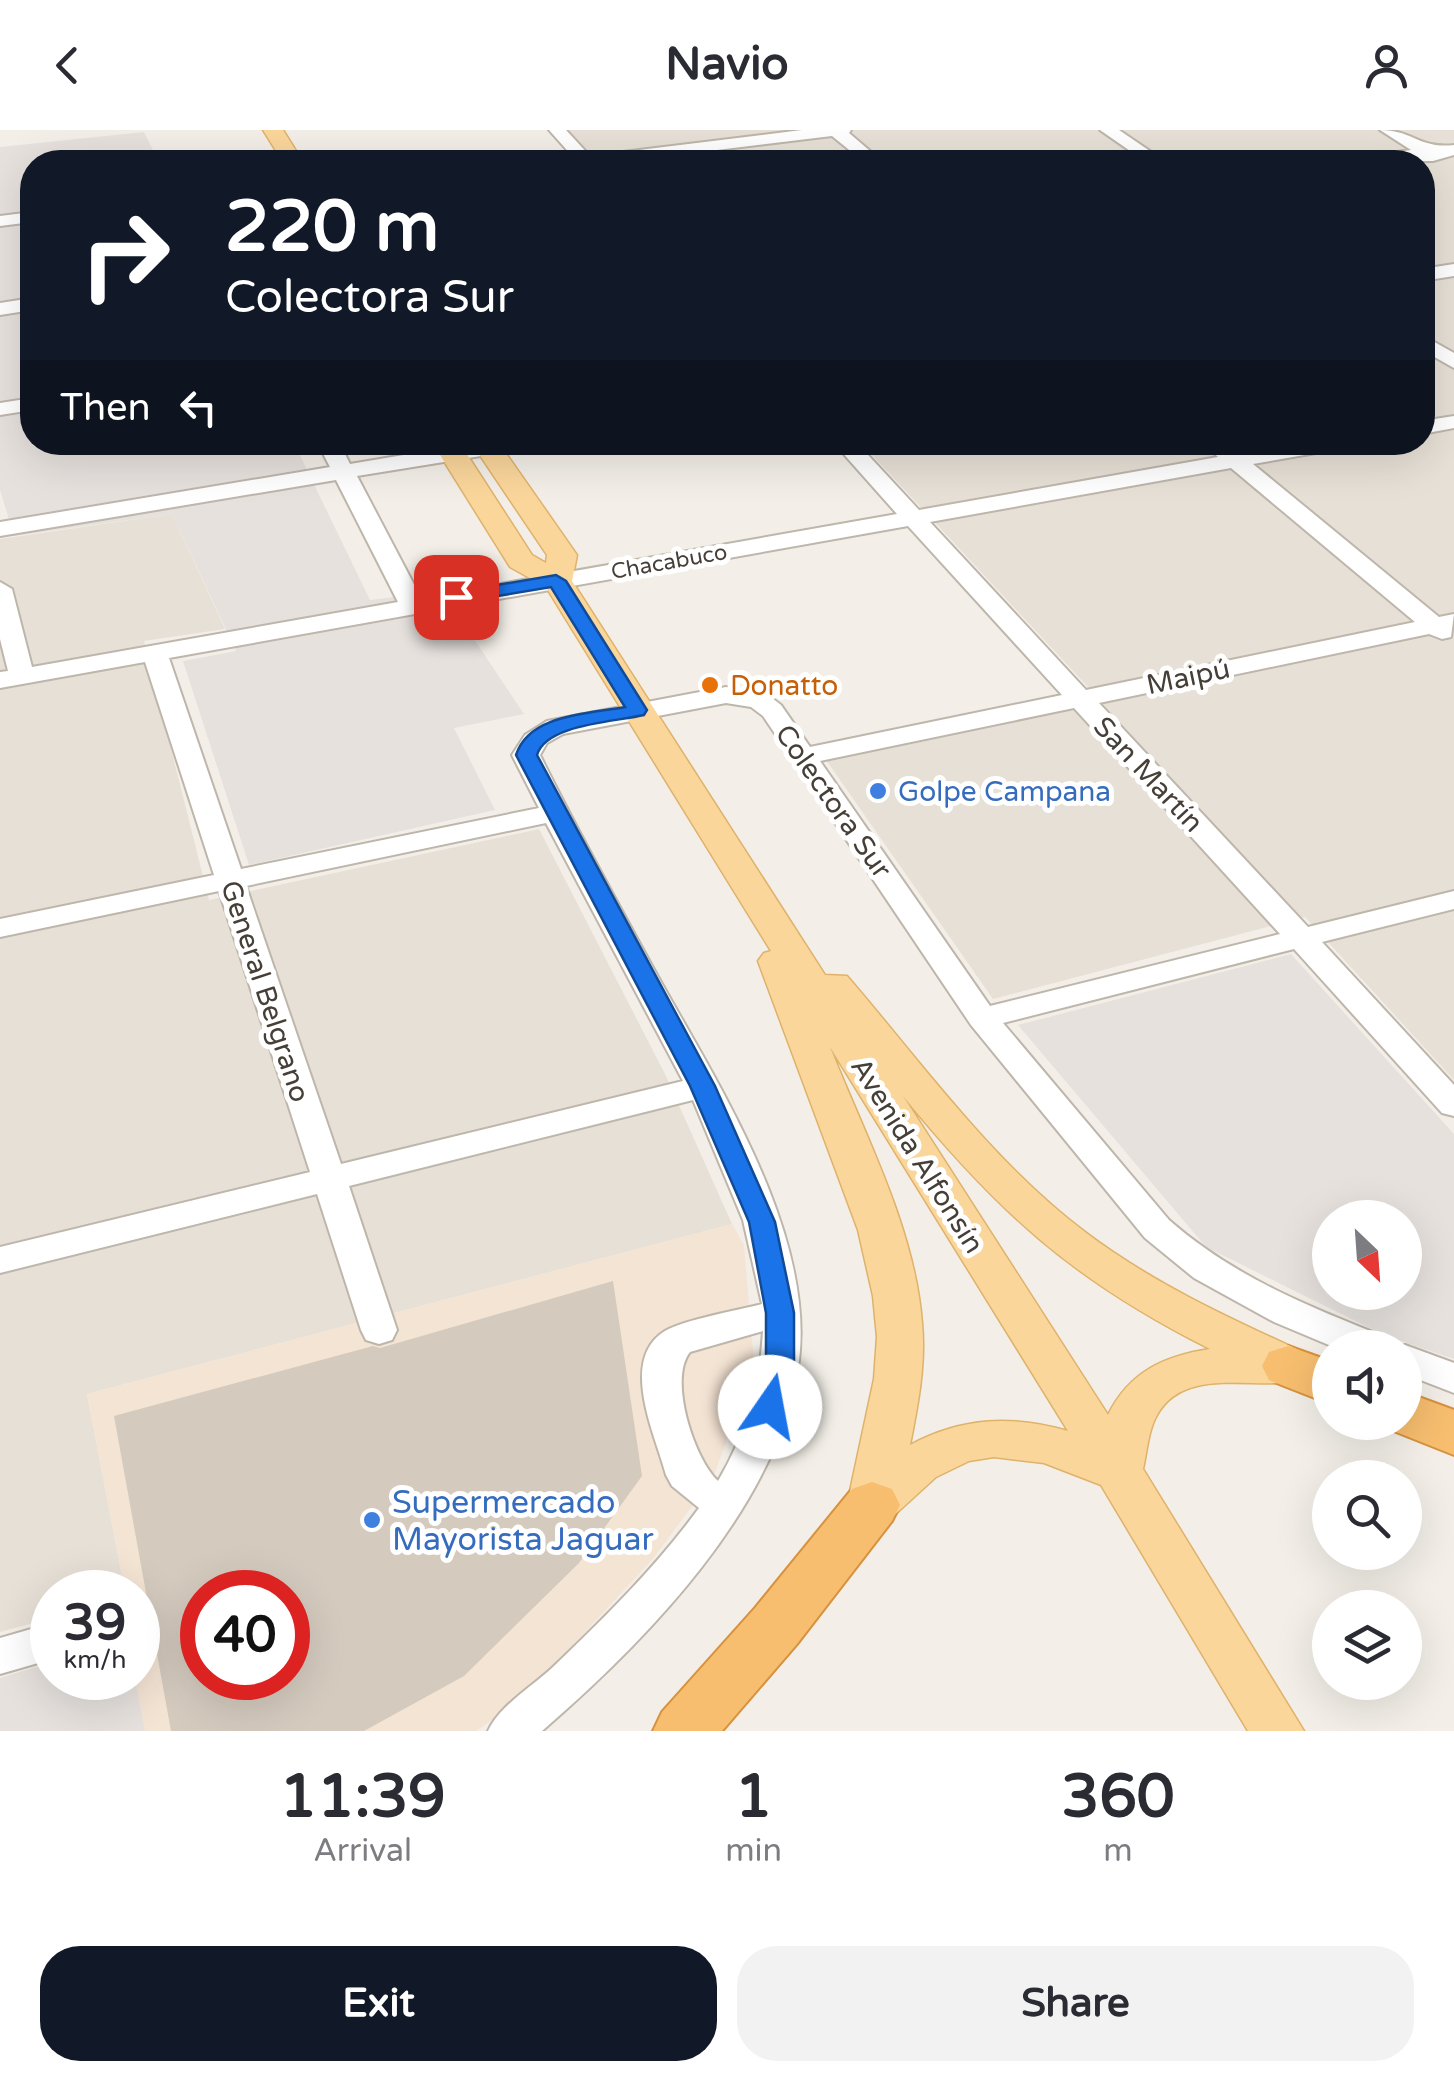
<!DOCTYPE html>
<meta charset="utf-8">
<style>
:root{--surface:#fff;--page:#f2f2f3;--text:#2b2b33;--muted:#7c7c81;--accent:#111827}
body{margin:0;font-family:"Varela Round",sans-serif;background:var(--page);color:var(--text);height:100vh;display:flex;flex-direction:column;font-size:38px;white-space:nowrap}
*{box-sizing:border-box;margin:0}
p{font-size:32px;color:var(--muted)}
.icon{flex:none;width:55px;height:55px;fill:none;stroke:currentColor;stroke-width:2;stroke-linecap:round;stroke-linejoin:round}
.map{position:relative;height:1601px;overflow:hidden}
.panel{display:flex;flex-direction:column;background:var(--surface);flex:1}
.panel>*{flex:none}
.top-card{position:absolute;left:20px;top:20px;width:1415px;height:305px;border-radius:40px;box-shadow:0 10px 40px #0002;background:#111827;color:#fff;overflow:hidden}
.needle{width:65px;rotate:155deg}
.tools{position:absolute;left:1312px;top:1070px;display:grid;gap:20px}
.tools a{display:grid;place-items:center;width:110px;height:110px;border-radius:50%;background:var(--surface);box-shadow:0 10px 40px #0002;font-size:50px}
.speed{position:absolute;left:30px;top:1440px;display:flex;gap:20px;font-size:50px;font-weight:700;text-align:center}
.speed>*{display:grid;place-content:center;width:130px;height:130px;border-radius:50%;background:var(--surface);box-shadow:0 10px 40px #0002;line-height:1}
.speed small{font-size:25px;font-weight:400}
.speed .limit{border:15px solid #d22;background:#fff;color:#111}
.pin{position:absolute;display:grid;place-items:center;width:85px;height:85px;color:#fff;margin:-42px;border-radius:20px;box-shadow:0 5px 15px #0006}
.me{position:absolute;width:110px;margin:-55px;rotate:12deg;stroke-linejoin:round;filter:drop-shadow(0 0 8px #0008)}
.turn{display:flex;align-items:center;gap:35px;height:210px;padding:0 40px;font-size:45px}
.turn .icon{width:130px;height:130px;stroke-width:2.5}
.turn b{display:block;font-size:70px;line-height:85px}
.then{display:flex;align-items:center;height:95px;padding:0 40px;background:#0003;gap:20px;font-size:38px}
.eta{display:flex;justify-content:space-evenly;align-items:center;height:170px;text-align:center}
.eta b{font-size:60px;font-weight:800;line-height:70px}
.action{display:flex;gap:20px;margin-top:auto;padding:20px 40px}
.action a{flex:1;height:115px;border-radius:40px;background:var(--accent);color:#fff;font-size:40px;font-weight:800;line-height:115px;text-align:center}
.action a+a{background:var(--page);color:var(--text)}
header{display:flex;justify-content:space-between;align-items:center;height:130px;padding:0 40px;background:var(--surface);font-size:45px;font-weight:800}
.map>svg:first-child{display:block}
</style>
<header><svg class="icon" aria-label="back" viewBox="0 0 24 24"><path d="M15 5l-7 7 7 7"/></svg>Navio<svg class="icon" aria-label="person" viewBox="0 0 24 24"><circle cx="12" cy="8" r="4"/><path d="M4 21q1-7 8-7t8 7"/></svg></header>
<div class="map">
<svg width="1454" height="1601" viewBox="0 0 1454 1601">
<rect width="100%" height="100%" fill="#f3efe8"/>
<path fill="#e7e0d6" d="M567 0H1454V950L1305 787 993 869 826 630 1101 571 861 313 1422 312V32H598Z
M172 384 225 499 144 511 209 770 539 699 665 944 732 1094 87 1264 125 1462H52V1488L0 1502V409Z"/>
<path fill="#f4e4d4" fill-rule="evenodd" d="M732 1094 744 1115 754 1235 713 1348 652 1430 523 1569 476 1601H145L135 1548 138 1462H125L87 1264ZM202 1462H288V1548H202Z"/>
<path fill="#e6e1dd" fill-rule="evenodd" d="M144 2 159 32H32V312L294 313 370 470 442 461 524 584 454 598 495 680 249 735 183 531 236 521 172 384 14 406 0 360V17Z
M1291 824 1454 1004V1229L1384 1205 1206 1117 1018 895ZM1330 1088H1405V1162H1330Z
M52 1532V1548H135L145 1601H0V1548Z"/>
<path fill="#d4cabe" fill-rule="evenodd" d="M613 1151 642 1346 579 1433 464 1546 364 1601H171L114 1286 373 1216 380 1218ZM202 1462H288V1548H202Z"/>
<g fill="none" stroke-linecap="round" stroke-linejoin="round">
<g stroke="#beb6ab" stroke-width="4">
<path id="minor" d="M549 0H566L590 26 802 0H851L849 3 883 32H864L832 6 618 32H572L574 28Z
M1100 0H1119L1166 32H1146Z
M1380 0C1413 0 1419 19 1454 15V25L1433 31 1354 32 1362 27 1411 20Z
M32 82V92L0 96V86Z
M1454 134V146L1422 151V139Z
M32 168V180L0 185V173Z
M1422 205 1454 223V238L1422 220Z
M32 268V280L0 285V273Z
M1454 286V298L1422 304V291Z
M317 312H339L350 334 481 312 495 313 498 318 487 325 357 346 421 468 897 384 833 312H856L919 380 1218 327 1202 312H1227L1240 323 1299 312H1350L1339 319 1253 334 1439 487 1454 484 1451 507 1442 509 1429 504 1099 573 1308 797 1454 761V779L1322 812 1454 955V986L1442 983 1294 819 1003 893 1169 1090C1234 1147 1309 1177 1388 1208L1393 1218H1336L1274 1192 1194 1148 1145 1108 971 895 763 586 751 577 726 573 563 604 547 613 540 625C578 702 620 777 661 852 721 959 818 1110 798 1238 776 1378 647 1510 542 1601H488C500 1575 532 1557 553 1537 605 1487 657 1436 699 1378L672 1356 666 1345C656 1306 618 1230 665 1201 683 1190 739 1180 762 1174L743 1090 693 970 349 1056 397 1200 392 1210 379 1214 366 1210 361 1200 317 1064 0 1143V1117L310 1042 219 761 0 807V789L214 745 145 532 0 558V542L8 541 0 509V452L12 459 32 537 398 472 336 350 0 406V392L330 337ZM1231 338 1415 492 1086 560 930 392ZM908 396 1062 565 810 617 781 575 768 565 726 557 547 591 525 605 512 625 539 678 241 739 169 528ZM1074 578 1280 804 990 876 820 631ZM546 693 683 951 341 1034 246 756ZM763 1201C760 1255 746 1304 718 1351 694 1329 668 1249 690 1222Z
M1405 1215 1454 1233V1263L1405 1244V1218H1396Z
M52 1493V1529L0 1544V1508Z"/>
</g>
<g stroke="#dfb26b" stroke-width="3">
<path id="major" d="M263 0H283L303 32H283Z
M432 312H459L532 425 546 433 547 425 471 312H498L577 425 572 451 825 845 847 846C922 933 992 1032 1085 1102 1152 1153 1229 1188 1305 1223L1311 1236 1305 1249C1260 1263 1186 1233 1157 1285 1148 1301 1147 1322 1143 1339L1304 1601H1248L1101 1355 1044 1333 994 1327 969 1331 936 1347 890 1389 872 1395 854 1389 847 1375 874 1249 877 1207 873 1166 858 1100 758 831 764 823 771 821 546 457 510 437ZM830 917 1068 1301C1012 1285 962 1287 910 1315 918 1275 926 1234 922 1193 915 1098 864 1004 830 917ZM903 966C1000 1084 1073 1150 1210 1219 1164 1226 1129 1242 1108 1285Z"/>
</g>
<g stroke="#d7923f" stroke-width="4">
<path id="highway" d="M1288 1216 1330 1231V1274L1269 1250 1262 1236 1269 1222Z
M1405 1262 1454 1280V1325L1386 1298 1383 1292H1405Z
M872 1352 892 1359 900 1375 892 1391 797 1514 722 1601H653L662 1582 755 1478 852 1359Z"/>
</g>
<use href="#minor" fill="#fff" fill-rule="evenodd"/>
<use href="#major" fill="#fad69b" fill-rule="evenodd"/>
<use href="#highway" fill="#f7be6f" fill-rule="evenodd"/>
</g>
<path fill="#1a73e8" stroke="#114b97" stroke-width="2.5" d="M556 445 566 451 647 580 644 585C615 592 546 594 537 625L715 956 775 1092 794 1183V1233L780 1285 770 1289 759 1285 755 1277 766 1233V1183L749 1092 690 956 516 625C529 584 588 584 625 577L551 457 456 473 447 467 456 462Z"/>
<circle fill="#e8710a" stroke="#fff" stroke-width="4" cx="710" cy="555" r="10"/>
<g fill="#3f7fe0" stroke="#fff" stroke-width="4">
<circle cx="878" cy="661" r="10"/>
<circle cx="372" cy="1390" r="10"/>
</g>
<g text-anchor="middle" stroke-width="10" stroke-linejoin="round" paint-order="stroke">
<g font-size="22" fill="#463f37" stroke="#fff">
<text transform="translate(669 431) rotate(-10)" y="8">Chacabuco</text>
</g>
<g font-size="28" fill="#463f37" stroke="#fff">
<text transform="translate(1188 546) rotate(-12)" y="10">Maipú</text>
<text transform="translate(1149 644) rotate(47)" y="10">San Martín</text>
<text transform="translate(834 671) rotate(55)" y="10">Colectora Sur</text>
<text transform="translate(266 861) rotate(72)" y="10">General Belgrano</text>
<text transform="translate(918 1025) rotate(58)" y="10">Avenida Alfonsín</text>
</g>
<g font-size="28" fill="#c56008" stroke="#fff" text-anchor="start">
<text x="730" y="565">Donatto</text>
</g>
<g font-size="28" fill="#366cbe" stroke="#fff" text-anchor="start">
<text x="898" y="671">Golpe Campana</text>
</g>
<g font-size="32" fill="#366cbe" stroke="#fff" text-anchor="start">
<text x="392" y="1383">Supermercado<tspan x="392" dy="37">Mayorista Jaguar</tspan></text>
</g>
</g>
</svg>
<div class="tools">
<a><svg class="needle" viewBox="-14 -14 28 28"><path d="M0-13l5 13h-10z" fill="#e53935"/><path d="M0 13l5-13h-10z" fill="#7c7c81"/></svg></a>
<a><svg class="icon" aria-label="sound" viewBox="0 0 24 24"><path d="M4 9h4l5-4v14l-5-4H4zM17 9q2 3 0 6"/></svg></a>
<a><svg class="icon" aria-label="search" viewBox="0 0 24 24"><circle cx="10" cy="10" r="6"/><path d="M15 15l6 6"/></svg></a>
<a><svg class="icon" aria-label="layers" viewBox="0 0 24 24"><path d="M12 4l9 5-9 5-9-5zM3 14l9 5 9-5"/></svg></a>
</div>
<div class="speed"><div>39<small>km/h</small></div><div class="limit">40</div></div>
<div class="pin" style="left:456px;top:467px;background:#d93025"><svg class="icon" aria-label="arrive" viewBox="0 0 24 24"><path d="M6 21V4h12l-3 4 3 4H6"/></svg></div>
<svg class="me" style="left:770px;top:1277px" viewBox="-20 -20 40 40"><circle r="19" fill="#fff"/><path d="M0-13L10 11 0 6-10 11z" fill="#1a73e8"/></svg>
<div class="top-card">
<div class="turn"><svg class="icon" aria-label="right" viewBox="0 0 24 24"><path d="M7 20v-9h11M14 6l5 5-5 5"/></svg><div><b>220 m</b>Colectora Sur</div></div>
<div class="then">Then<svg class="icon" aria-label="left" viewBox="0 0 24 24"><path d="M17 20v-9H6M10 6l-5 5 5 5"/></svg></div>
</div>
</div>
<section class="panel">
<div class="eta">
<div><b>11:39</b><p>Arrival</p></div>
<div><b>1</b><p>min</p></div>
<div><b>360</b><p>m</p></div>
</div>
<div class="action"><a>Exit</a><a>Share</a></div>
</section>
